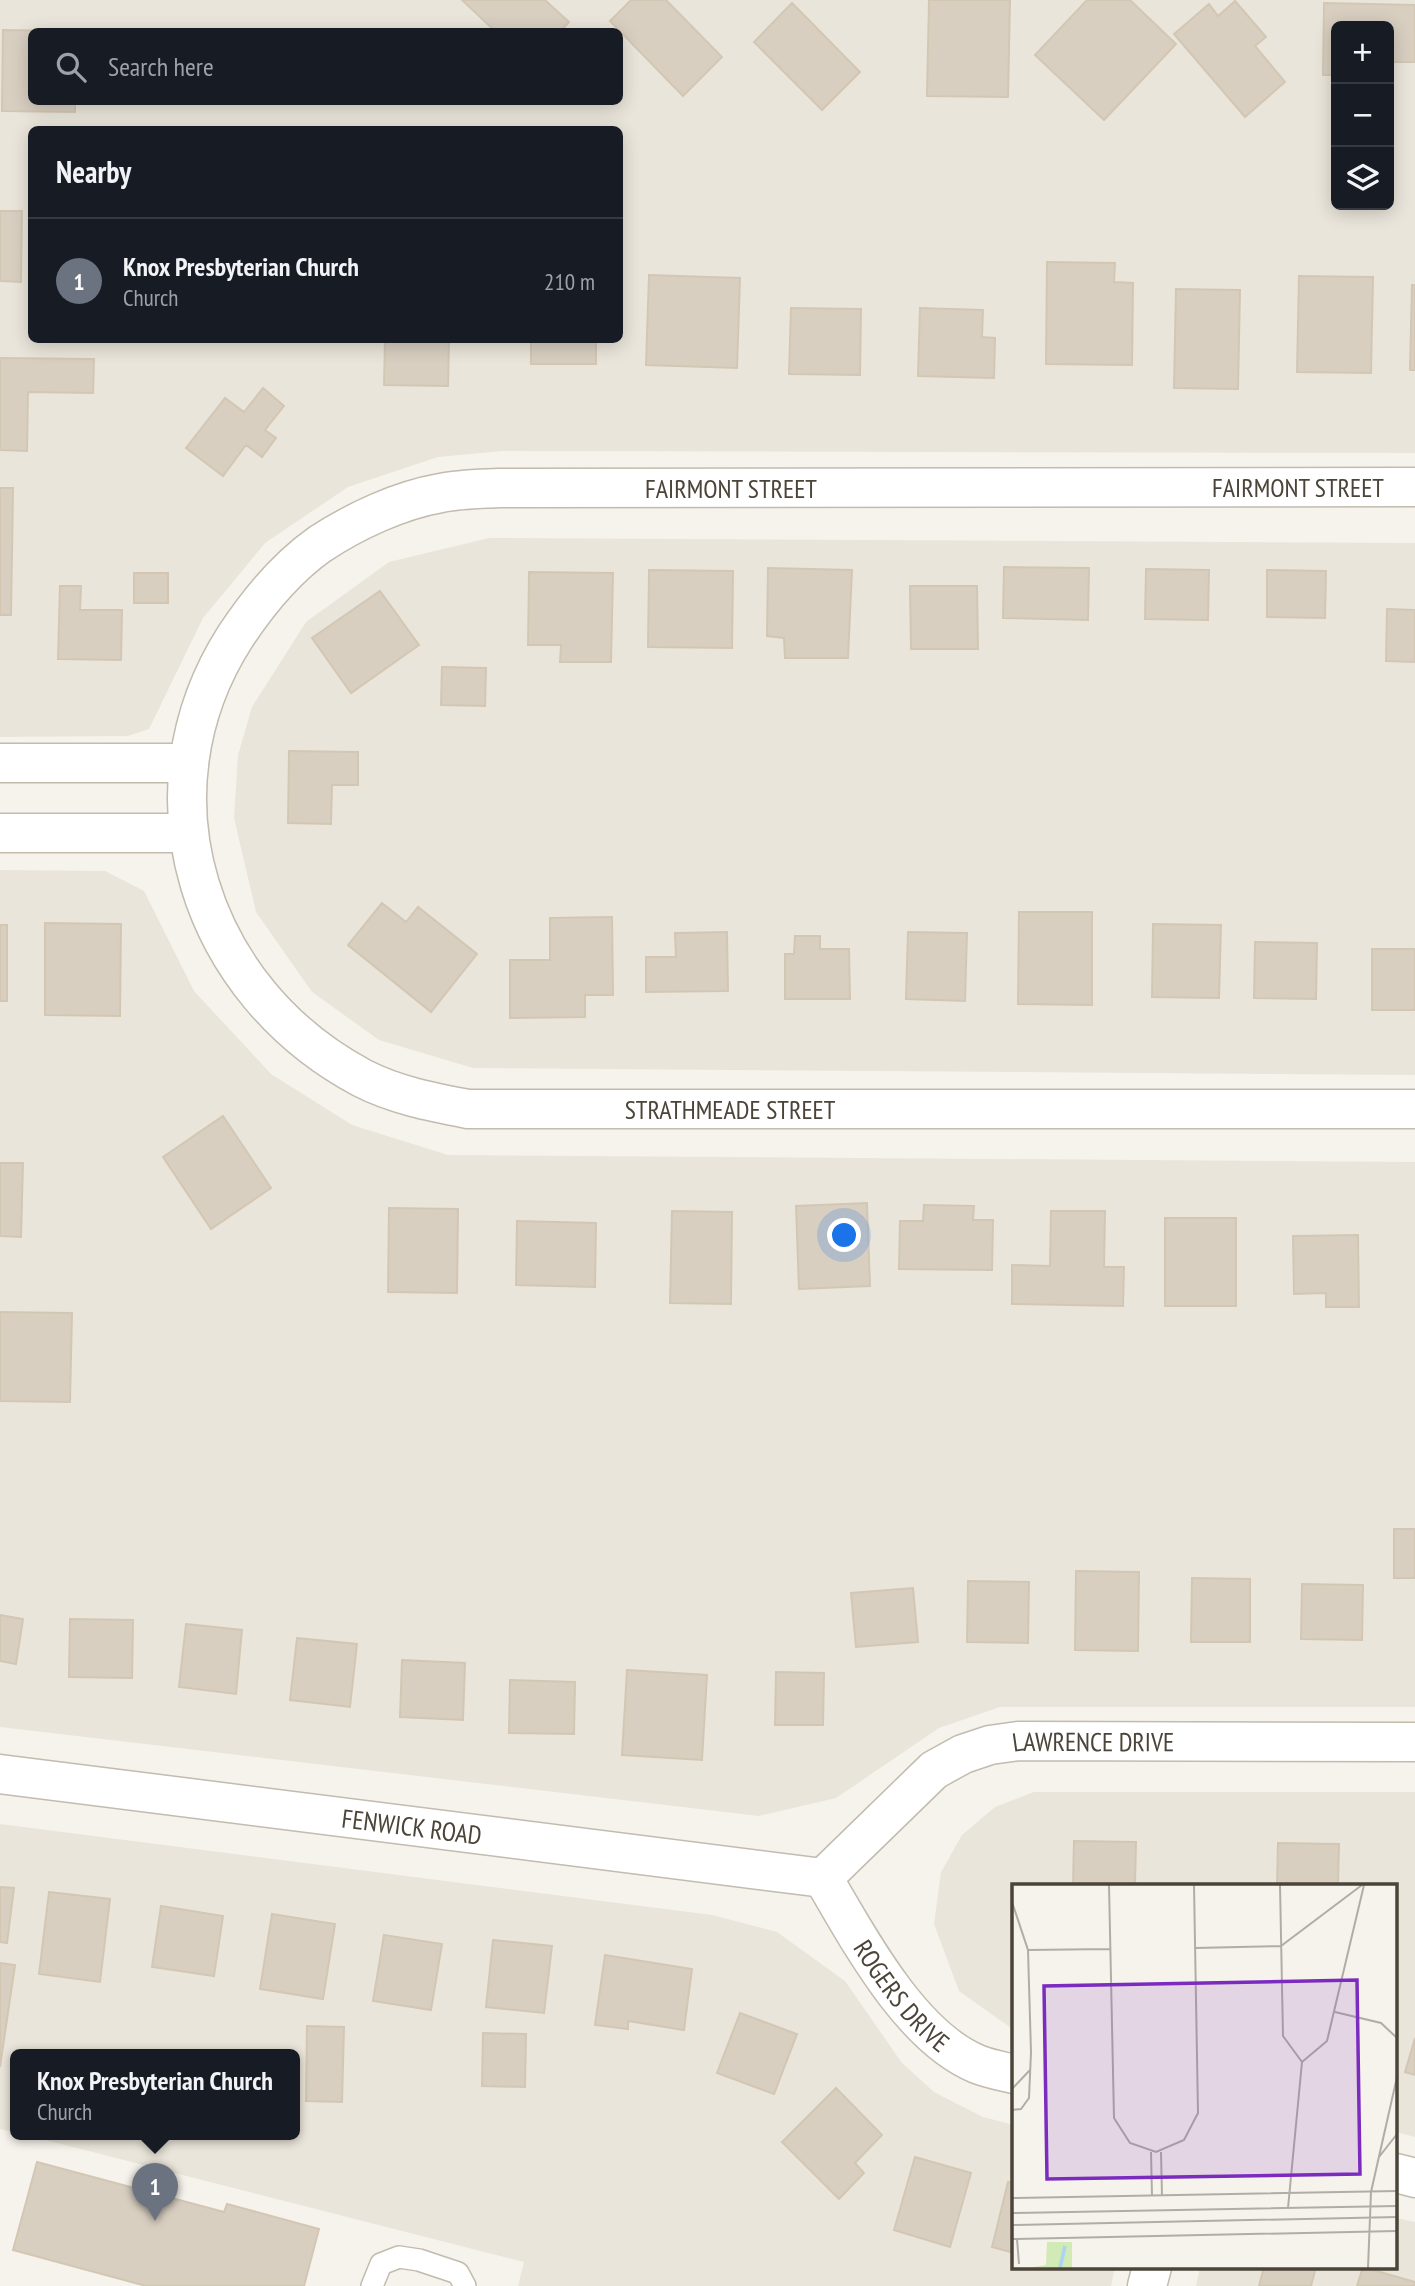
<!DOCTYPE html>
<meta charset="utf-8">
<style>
body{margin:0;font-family:"PT Sans Narrow",sans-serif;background:#242831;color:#f1f3f6}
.controls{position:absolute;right:21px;top:21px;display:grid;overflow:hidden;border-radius:10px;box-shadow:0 4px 18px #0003}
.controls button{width:63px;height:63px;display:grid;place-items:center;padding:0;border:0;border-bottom:2px solid #363941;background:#171b24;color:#f1f3f6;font:35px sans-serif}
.you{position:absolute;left:845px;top:1236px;width:24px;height:24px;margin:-18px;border:5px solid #fff;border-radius:50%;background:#1a73e8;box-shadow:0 0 0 10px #1a73e833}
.badge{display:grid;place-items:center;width:46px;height:46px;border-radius:50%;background:#fc3f1d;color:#fff;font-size:23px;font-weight:700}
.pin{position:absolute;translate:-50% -58px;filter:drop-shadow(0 2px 4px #0008)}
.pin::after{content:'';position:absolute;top:37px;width:24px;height:21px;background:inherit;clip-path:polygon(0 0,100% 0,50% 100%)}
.popup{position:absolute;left:10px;top:2049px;width:290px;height:91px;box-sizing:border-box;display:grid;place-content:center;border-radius:10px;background:#171b24;filter:drop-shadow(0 2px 5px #0005);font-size:23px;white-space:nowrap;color:#9ea1a6}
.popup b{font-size:26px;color:#f1f3f6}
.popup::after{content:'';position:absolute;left:50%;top:100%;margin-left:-14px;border:14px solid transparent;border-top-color:#171b24}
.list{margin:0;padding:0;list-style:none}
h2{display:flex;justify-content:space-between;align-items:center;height:91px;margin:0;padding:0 28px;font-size:30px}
h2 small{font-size:23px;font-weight:400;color:#9ea1a6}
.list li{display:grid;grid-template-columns:46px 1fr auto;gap:21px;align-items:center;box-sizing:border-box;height:126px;padding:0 28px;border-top:2px solid #363941}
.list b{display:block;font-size:26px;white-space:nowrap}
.list p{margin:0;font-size:23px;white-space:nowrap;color:#9ea1a6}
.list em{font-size:23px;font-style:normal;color:#9ea1a6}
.icon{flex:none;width:38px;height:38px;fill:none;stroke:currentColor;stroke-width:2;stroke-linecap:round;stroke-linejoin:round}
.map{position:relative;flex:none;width:1415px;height:2286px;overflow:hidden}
.search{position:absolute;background:#171b24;box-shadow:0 4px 18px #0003;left:28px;top:28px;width:595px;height:77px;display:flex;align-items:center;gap:18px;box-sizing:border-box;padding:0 24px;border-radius:10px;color:#9ea1a6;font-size:26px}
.panel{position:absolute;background:#171b24;box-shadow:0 4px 18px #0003;left:28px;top:126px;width:595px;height:217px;border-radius:10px}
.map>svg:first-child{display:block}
.residential{fill:#eae5da;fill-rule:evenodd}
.building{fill:#d8cfc1;stroke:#d3c7b4;stroke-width:2}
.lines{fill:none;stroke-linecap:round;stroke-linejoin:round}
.lane-casing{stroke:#c2bbae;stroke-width:24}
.street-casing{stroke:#c2bbae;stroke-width:41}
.lane{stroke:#fff;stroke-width:21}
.street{stroke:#fff;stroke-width:38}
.labels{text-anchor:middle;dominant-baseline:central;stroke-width:7;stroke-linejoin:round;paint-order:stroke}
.street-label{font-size:26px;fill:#4b4439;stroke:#fff}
.inset-river{fill:none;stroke:#a9d4f2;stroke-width:3.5}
.inset-road{fill:none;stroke:#b2ada4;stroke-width:2}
.view{fill:#7b2cbf;fill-opacity:0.15;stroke:#7b2cbf;stroke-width:3.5}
.inset-edge{fill:none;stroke:#4b4439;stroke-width:3.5}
</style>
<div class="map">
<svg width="1415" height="2286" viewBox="0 0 1415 2286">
<rect width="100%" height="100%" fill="#f6f3ec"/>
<path class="residential" d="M 0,0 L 1415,0 L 1415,453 L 502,451 L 438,457 L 348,487 L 265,543 L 203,618 L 149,729 L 128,736 L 0,737 ZM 1336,26 L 1389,26 L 1389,205 L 1336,205 ZM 32,32 L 620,32 L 620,102 L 32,102 ZM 32,130 L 620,130 L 620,340 L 32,340 Z
M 489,538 L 1415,543 L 1415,1075 L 473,1068 L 379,1040 L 312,992 L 256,912 L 234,818 L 238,755 L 252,707 L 306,622 L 389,562 Z
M 0,870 L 105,871 L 144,891 L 194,991 L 271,1074 L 352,1125 L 448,1155 L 1415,1162 L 1415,1707 L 1000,1707 L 939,1728 L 836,1798 L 759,1816 L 0,1727 Z
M 1034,1792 L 1415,1792 L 1415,2137 L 1396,2132 L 1396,1885 L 1014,1885 L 1014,2030 L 959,1991 L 934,1924 L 941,1872 L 962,1835 L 995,1807 Z
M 0,1824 L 712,1915 L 777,1932 L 845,1981 L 902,2063 L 934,2092 L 983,2117 L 1014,2125 L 1014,2267 L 1115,2267 L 1111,2286 L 518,2286 L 524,2262 L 26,2135 L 295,2135 L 295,2055 L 15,2055 L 15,2132 L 0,2129 Z
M 1396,2218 L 1415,2222 L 1415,2286 L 1196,2286 L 1200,2267 L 1396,2267 Z"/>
<path class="building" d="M 462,0 L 545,0 L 569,22 L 560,32 L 496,32 Z
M 631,0 L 666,0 L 722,57 L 683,96 L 610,21 Z
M 929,0 L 1010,0 L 1008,97 L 927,96 Z
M 1087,0 L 1130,0 L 1176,44 L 1104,120 L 1035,55 Z
M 1235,1 L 1266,37 L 1255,46 L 1285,82 L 1245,117 L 1174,34 L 1209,4 L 1218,16 Z
M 792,3 L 860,72 L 822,110 L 754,42 Z
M 1324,3 L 1415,5 L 1415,62 L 1389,62 L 1389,26 L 1336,26 L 1336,75 L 1323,75 Z
M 3,30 L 76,31 L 32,32 L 32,102 L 75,102 L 75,112 L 2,111 Z
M 0,211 L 22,211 L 21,282 L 0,281 Z
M 1047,262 L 1115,263 L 1114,282 L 1133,283 L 1132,365 L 1046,364 Z
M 620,268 L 622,268 L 622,301 L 620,301 Z
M 649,275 L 740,278 L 737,368 L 646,365 Z
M 1299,276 L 1373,277 L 1371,373 L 1297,372 Z
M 1412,285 L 1415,285 L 1415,370 L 1410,370 Z
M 1176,289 L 1240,290 L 1238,389 L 1174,388 Z
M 791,308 L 861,309 L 860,375 L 789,374 Z
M 920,308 L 983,310 L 982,337 L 995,338 L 994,378 L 918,376 Z
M 385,340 L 449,340 L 448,386 L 384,385 Z
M 531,340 L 596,340 L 596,364 L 531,364 Z
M 0,358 L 94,359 L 93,393 L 28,392 L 27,451 L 0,450 Z
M 263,388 L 284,406 L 265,430 L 276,438 L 262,457 L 246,445 L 223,476 L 186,448 L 225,398 L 244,412 Z
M 0,488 L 13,488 L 11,615 L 0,615 Z
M 1004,567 L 1089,568 L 1088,620 L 1003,618 Z
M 768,568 L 852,570 L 848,658 L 785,658 L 784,638 L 767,636 Z
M 1146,569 L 1209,570 L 1208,620 L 1145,619 Z
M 649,570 L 733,571 L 732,648 L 648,647 Z
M 1267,570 L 1326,571 L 1325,618 L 1267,617 Z
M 529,572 L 613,573 L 611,662 L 560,662 L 561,645 L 528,645 Z
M 134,573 L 168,573 L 168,603 L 134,603 Z
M 60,586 L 81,586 L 80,610 L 122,610 L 121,660 L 58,659 Z
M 910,586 L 977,586 L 978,649 L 911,649 Z
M 380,591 L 419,645 L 351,693 L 312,638 Z
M 1387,609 L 1415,610 L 1415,662 L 1386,661 Z
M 442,667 L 486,668 L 485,706 L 441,705 Z
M 289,751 L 358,752 L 358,785 L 332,785 L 331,824 L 288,823 Z
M 382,903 L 406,922 L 418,907 L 477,954 L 431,1012 L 348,945 Z
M 1019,912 L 1092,912 L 1092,1005 L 1018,1004 Z
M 612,917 L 613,995 L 585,995 L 585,1017 L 510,1018 L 510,960 L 550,960 L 550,918 Z
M 45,923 L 121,924 L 120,1016 L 45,1015 Z
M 1153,924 L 1221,925 L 1219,998 L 1152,997 Z
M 0,925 L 7,925 L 7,1001 L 0,1001 Z
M 727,932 L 728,991 L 646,992 L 646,957 L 676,957 L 675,933 Z
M 908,932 L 967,933 L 965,1001 L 906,999 Z
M 795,936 L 820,936 L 820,949 L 849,949 L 850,999 L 785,999 L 785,954 L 794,954 Z
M 1255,942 L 1317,943 L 1316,999 L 1254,998 Z
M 1372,949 L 1415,949 L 1415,1010 L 1372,1010 Z
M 223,1116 L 271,1188 L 211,1229 L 163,1157 Z
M 0,1163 L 23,1163 L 21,1237 L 0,1236 Z
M 867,1203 L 870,1286 L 799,1289 L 796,1206 Z
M 924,1205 L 974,1206 L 973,1220 L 993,1220 L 992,1270 L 899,1269 L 900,1221 L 923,1221 Z
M 389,1208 L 458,1209 L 457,1293 L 388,1292 Z
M 672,1211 L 732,1212 L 731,1304 L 670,1303 Z
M 1051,1211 L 1105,1211 L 1104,1267 L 1124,1267 L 1123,1306 L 1012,1304 L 1012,1265 L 1050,1266 Z
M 1165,1218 L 1236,1218 L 1236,1306 L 1165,1306 Z
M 517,1221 L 596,1223 L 595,1287 L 516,1285 Z
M 1358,1235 L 1359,1307 L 1326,1307 L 1326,1293 L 1294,1294 L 1293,1236 Z
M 0,1312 L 72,1313 L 70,1402 L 0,1401 Z
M 1394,1529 L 1415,1529 L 1415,1578 L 1394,1578 Z
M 1076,1571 L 1139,1572 L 1138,1651 L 1075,1650 Z
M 1192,1578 L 1250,1579 L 1250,1642 L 1191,1642 Z
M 968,1581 L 1029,1582 L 1028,1643 L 967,1642 Z
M 1302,1584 L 1363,1585 L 1362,1640 L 1301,1639 Z
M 913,1588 L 918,1642 L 856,1647 L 851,1593 Z
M 0,1615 L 23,1619 L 16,1664 L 0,1661 Z
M 70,1619 L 133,1620 L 132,1678 L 69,1677 Z
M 186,1624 L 242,1630 L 236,1694 L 179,1687 Z
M 297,1638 L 357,1644 L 350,1707 L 290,1700 Z
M 402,1660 L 465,1663 L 463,1720 L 400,1717 Z
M 627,1670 L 707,1675 L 702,1760 L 622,1755 Z
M 776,1672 L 824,1673 L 823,1725 L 775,1725 Z
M 510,1680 L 575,1682 L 574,1734 L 509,1733 Z
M 1074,1841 L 1136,1842 L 1135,1885 L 1073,1885 Z
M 1278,1843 L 1339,1844 L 1338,1885 L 1277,1885 Z
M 0,1887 L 14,1888 L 7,1943 L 0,1942 Z
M 49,1892 L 110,1899 L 100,1982 L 39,1974 Z
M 161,1906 L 223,1916 L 214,1976 L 152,1967 Z
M 272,1914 L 335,1924 L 323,1999 L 260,1989 Z
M 384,1935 L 442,1944 L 431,2010 L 373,2001 Z
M 493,1940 L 552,1946 L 544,2013 L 486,2007 Z
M 605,1955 L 692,1969 L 684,2030 L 628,2021 L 628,2029 L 595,2025 Z
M 0,1963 L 15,1965 L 0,2067 Z
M 740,2013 L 797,2034 L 774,2094 L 717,2073 Z
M 307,2026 L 344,2027 L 342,2102 L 306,2101 Z
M 483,2033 L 526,2034 L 525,2087 L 482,2086 Z
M 1415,2038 L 1415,2075 L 1405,2072 Z
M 836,2088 L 882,2135 L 855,2163 L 864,2173 L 839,2199 L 782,2142 Z
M 915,2157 L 971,2173 L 950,2247 L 894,2230 Z
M 37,2162 L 224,2212 L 227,2204 L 319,2229 L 304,2286 L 146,2286 L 13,2250 Z
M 1008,2182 L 1014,2183 L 1014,2253 L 992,2247 Z
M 1264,2267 L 1316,2267 L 1311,2286 L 1259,2286 Z
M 1363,2267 L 1415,2282 L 1415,2286 L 1357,2286 Z"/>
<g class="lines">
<defs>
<path id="lane" d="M 372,2286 L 381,2264 L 399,2257 L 419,2260 L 458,2273 L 465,2286"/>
<g id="street">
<path id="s1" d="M 1415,487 L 499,488 C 480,489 460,489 441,493 C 400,500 355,521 320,544 C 286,568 258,602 235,637 C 134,795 200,992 362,1078 C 395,1095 431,1102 468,1109 L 1415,1109"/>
<path d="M 0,763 L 189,763"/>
<path d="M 0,833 L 188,833"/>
<path id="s2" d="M 0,1774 L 823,1878"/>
<path id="s3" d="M 823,1878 L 934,1770 L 963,1754 L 990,1745 L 1018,1741 L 1415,1742"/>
<path id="s4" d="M 823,1878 C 859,1939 910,2036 977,2064 C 989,2069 1002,2071 1014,2074"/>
<path d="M 1396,2173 L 1415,2178"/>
<path d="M 1147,2286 L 1152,2267"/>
</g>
</defs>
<use href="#lane" class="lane-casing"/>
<use href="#street" class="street-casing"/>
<use href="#lane" class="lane"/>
<use href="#street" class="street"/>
</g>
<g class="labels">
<g class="street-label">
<text x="1298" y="487">FAIRMONT STREET</text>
<text x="731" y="488">FAIRMONT STREET</text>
<text stroke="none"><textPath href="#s1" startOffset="2123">STRATHMEADE STREET</textPath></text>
<text stroke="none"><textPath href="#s3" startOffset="320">LAWRENCE DRIVE</textPath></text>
<text stroke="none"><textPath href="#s2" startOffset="415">FENWICK ROAD</textPath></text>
<text stroke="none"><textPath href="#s4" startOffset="142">ROGERS DRIVE</textPath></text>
</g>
</g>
<g transform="translate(1012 1884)">
<rect width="385" height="385" fill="#f6f3ec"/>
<path d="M 35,358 L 60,358 L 60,384 L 16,384 L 34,381 Z" fill="#d2eab5"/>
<path class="inset-river" d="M 48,384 L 53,362"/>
<path class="inset-road" d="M 97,1 L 102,234 L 118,259 L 144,268 L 172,256 L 186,229 L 182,1M 268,1 L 271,152 L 290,178M 0,18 L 16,66 L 19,168 L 17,214 L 9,225 L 0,226M 183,64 L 269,62 L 350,1M 16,66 L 98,65M 323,128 L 369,139 L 385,154M 290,178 L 315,157 L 352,1M 0,205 L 18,186M 139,268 L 140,312M 149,268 L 150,312M 367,273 L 385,250M 0,314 L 385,307M 276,324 L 290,178M 0,329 L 385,322M 0,341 L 385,333M 0,355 L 385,347M 5,355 L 7,380M 356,384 L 359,308 L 385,193"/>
<path class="view" d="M 345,96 L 348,290 L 35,295 L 32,102 Z"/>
<rect width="385" height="385" class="inset-edge"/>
</g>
</svg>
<div class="controls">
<button>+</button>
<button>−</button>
<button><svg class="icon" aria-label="layers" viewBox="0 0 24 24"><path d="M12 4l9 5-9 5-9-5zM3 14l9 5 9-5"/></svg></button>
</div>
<div class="you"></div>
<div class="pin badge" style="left:155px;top:2221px;background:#6b7280">1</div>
<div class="popup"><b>Knox Presbyterian Church</b>Church</div>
<div class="search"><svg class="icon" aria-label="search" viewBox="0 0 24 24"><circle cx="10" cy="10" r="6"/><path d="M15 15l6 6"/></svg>Search here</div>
<section class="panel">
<h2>Nearby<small></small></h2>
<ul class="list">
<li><span class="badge" style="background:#6b7280">1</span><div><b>Knox Presbyterian Church</b><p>Church</p></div><em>210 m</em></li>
</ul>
</section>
</div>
